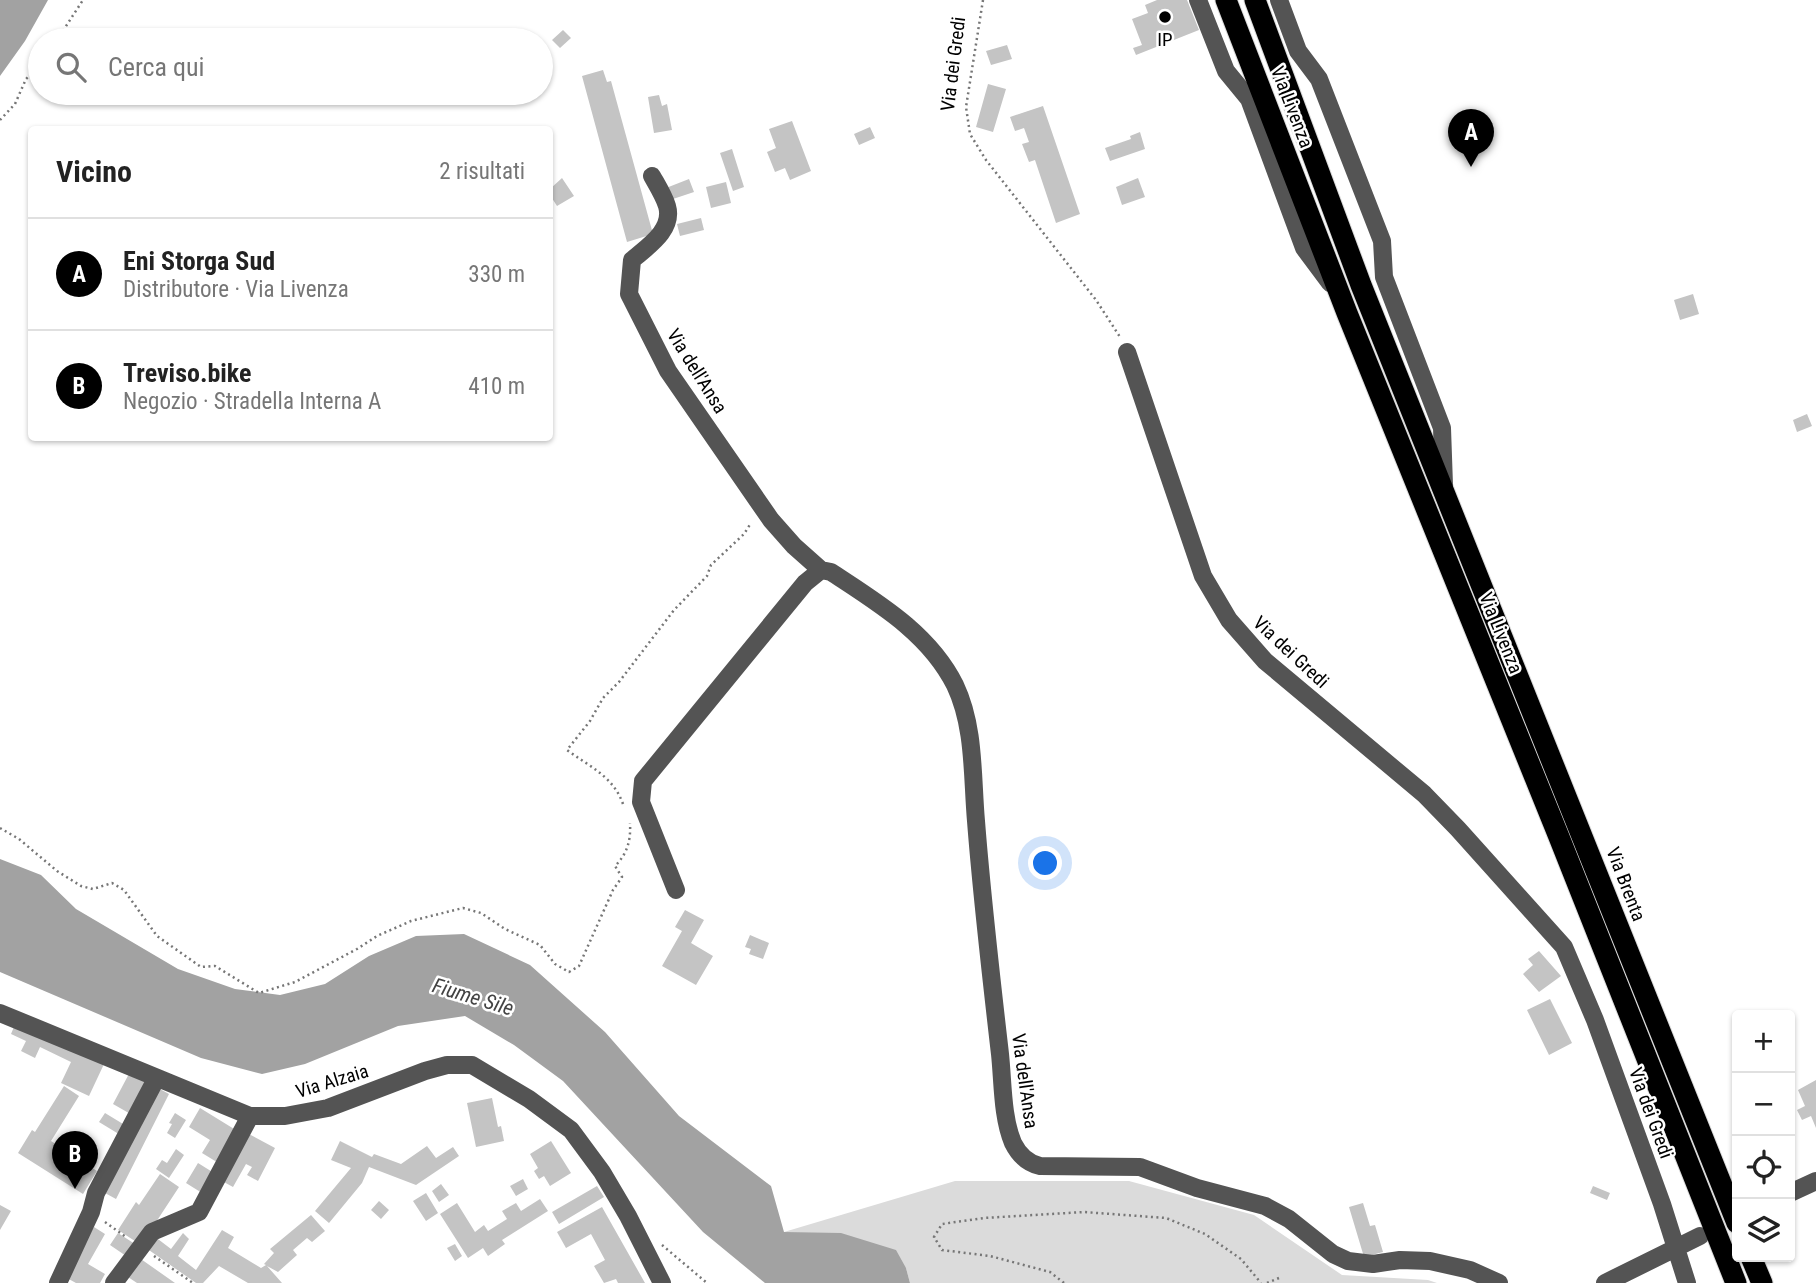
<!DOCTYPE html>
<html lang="it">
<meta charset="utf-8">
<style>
body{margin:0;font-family:"Roboto Condensed",sans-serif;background:#f6f6f6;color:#222}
.controls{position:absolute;right:21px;bottom:21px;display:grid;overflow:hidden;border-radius:7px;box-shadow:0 2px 5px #0004}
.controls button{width:63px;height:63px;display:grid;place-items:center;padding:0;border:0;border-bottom:2px solid #e0e0e0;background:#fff;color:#222;font:35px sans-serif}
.you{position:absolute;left:1046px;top:864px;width:24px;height:24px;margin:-18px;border:5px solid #fff;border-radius:50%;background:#1a73e8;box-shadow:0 0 0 10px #1a73e833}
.badge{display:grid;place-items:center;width:46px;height:46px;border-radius:50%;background:#000;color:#fff;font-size:23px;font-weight:700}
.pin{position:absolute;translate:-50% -58px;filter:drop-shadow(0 2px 4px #0008)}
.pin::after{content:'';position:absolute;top:37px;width:24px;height:21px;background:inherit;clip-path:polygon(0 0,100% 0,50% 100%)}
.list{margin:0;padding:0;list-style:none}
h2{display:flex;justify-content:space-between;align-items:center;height:91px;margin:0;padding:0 28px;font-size:30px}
h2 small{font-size:23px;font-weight:400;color:#767676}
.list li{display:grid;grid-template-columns:46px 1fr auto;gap:21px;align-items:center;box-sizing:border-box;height:112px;padding:0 28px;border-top:2px solid #e0e0e0}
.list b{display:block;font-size:26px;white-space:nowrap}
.list p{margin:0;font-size:23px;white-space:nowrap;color:#767676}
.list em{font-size:23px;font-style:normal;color:#767676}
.icon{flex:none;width:38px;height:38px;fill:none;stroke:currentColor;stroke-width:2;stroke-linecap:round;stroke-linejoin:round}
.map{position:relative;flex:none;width:1816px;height:1283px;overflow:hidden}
.search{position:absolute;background:#fff;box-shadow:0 2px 5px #0004;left:28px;top:28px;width:525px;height:77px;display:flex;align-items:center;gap:18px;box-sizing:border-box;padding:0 24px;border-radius:38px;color:#767676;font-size:26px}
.panel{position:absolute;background:#fff;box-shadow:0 2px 5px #0004;left:28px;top:126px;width:525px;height:315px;border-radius:7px}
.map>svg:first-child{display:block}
.green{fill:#dbdbdb}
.water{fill:#a2a2a2}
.building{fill:#c4c4c4}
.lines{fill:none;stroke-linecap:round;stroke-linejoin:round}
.highway-casing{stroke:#dbdbdb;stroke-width:23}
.path{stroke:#767676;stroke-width:2.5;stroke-dasharray:2 3.5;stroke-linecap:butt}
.minor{stroke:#545454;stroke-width:18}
.highway{stroke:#000;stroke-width:21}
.poi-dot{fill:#000;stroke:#fff;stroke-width:2.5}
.labels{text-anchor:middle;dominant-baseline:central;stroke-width:5;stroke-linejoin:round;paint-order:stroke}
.poi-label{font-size:19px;fill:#000;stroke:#fff}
.street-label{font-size:19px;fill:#000;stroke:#fff}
.water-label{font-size:21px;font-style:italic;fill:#434343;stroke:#fff}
</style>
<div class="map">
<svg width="1816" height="1283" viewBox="0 0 1816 1283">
<rect width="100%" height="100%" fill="#fff"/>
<path class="green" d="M 955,1181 L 1129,1181 L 1254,1215 L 1342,1275 L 1428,1280 L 1437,1283 L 910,1283 L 906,1268 L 784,1232 Z"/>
<path class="water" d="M 0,0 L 48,0 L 25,41 L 0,76 Z
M 0,859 L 41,875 L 76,909 L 178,969 L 235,989 L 280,995 L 325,984 L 369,956 L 416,936 L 464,934 L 530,965 L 605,1032 L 679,1116 L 771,1186 L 784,1232 L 841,1233 L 896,1250 L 906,1268 L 910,1283 L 765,1283 L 703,1232 L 563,1081 L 514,1045 L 465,1016 L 398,1026 L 305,1064 L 262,1074 L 201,1058 L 0,972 Z"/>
<path class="building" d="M 1157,0 L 1187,0 L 1199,30 L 1136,55 L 1133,48 L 1142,45 L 1132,19 L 1148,13 L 1145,5 Z
M 563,30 L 571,38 L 560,48 L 552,40 Z
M 1007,45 L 1012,59 L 991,65 L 986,51 Z
M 541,46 L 552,59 L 541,69 Z
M 603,70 L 607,82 L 611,81 L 653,234 L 627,242 L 582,76 Z
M 988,84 L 1006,89 L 993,132 L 976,127 Z
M 659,95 L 662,106 L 667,104 L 672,130 L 654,133 L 648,97 Z
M 1043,106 L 1080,214 L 1056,223 L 1035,160 L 1029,162 L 1022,144 L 1029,142 L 1024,128 L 1015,131 L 1010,117 Z
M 792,121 L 811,171 L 790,180 L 785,168 L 775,172 L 767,152 L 776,148 L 769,129 Z
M 870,127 L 875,138 L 859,145 L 854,134 Z
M 1140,132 L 1145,149 L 1110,161 L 1105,148 L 1131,139 L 1130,136 Z
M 732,149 L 744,187 L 733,191 L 720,153 Z
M 562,178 L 574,196 L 557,206 L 550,195 L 550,189 Z
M 1138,178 L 1145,197 L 1122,205 L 1116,187 Z
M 689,179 L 694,192 L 670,200 L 666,188 Z
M 726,182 L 731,203 L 711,208 L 706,187 Z
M 701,218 L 704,230 L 680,236 L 677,224 Z
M 1693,294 L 1699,314 L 1680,320 L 1674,300 Z
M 1807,414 L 1812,426 L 1797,432 L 1793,420 Z
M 685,910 L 704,920 L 691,943 L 713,956 L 696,985 L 662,966 L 682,931 L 675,927 Z
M 750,935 L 769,943 L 763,959 L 749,954 L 751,949 L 745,947 Z
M 1539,951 L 1561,976 L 1539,992 L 1523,974 L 1533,965 L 1528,959 Z
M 1550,999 L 1572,1043 L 1549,1055 L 1527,1010 Z
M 16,1022 L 104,1064 L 89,1096 L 61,1083 L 71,1062 L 40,1047 L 35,1058 L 21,1051 L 26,1041 L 11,1034 Z
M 131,1070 L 153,1081 L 134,1116 L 113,1104 Z
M 1816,1080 L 1816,1128 L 1811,1116 L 1802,1120 L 1797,1110 L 1805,1106 L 1798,1090 Z
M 64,1086 L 79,1096 L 51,1141 L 97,1171 L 83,1194 L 18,1153 L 32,1130 L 35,1132 Z
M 158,1088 L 169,1094 L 116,1199 L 105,1193 Z
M 492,1098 L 498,1127 L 501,1126 L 504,1141 L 476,1147 L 467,1103 Z
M 200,1108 L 239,1132 L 220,1164 L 202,1153 L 210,1140 L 189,1127 Z
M 105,1113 L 128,1127 L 122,1136 L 99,1122 Z
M 175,1113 L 186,1120 L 175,1138 L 167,1133 L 172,1124 L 169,1123 Z
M 247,1133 L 275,1148 L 258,1181 L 247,1175 L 252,1167 L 246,1164 L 233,1187 L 222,1181 Z
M 340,1141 L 372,1157 L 374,1154 L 401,1164 L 427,1146 L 436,1158 L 453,1147 L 459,1156 L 416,1185 L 369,1167 L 362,1183 L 329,1223 L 315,1211 L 351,1168 L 331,1160 Z
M 551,1141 L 571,1173 L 550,1186 L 544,1176 L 539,1179 L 534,1171 L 538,1168 L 530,1154 Z
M 176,1149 L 184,1155 L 169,1178 L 156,1169 L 162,1160 L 167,1163 Z
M 198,1163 L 214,1173 L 202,1193 L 186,1183 Z
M 160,1174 L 179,1187 L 141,1245 L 118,1230 L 136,1202 L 139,1205 Z
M 523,1179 L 528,1189 L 516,1196 L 510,1186 Z
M 441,1184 L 449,1195 L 439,1202 L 432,1191 Z
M 597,1186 L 604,1197 L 559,1224 L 552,1212 Z
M 1593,1186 L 1610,1193 L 1607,1200 L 1590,1193 Z
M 426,1193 L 438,1213 L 426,1221 L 413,1201 Z
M 540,1199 L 548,1211 L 502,1240 L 505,1244 L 488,1256 L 483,1248 L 468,1258 L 440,1214 L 457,1203 L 475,1232 L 484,1225 L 488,1231 L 507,1219 L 502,1211 L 516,1203 L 521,1211 Z
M 379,1201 L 389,1210 L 381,1219 L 371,1210 Z
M 1363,1203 L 1370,1226 L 1375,1225 L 1383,1252 L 1364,1257 L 1349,1207 Z
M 0,1205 L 11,1211 L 0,1230 Z
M 602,1207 L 645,1283 L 618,1283 L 616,1279 L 604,1283 L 594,1266 L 605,1260 L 591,1234 L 566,1248 L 557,1232 Z
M 311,1215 L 325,1231 L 312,1242 L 307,1238 L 293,1250 L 297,1255 L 278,1272 L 267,1266 L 282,1283 L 248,1283 L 219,1266 L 203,1283 L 196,1283 L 146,1248 L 154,1236 L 171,1249 L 183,1233 L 189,1239 L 178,1256 L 196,1270 L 222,1230 L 234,1237 L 228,1248 L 261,1268 L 266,1265 L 264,1264 L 274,1253 L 270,1249 Z
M 94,1227 L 105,1234 L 88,1264 L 105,1274 L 100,1283 L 76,1283 L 65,1277 Z
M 118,1233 L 138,1246 L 129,1258 L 110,1245 Z
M 455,1244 L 462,1256 L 455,1261 L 447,1248 Z
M 138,1257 L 175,1283 L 137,1283 L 125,1275 Z"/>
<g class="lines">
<defs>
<path id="highway" d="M 1226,0 L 1347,313 L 1559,837 L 1736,1283
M 1255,0 L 1361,285 L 1737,1223
M 1751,1257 L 1762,1283"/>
</defs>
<use href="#highway" class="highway-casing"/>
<path class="path" d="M 983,0 L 966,107 L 970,134 L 986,160 L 1096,300 L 1120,337
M 57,40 L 83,0
M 0,120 L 15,104 L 26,79 L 40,65
M 623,804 C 613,776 590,767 567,750 L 590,721 L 603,698 L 619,682 L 674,610 L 707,576 L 711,565 L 744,534 L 751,523
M 0,828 L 19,839 L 57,871 L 81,886 L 93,889 L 112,883 L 124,890 L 157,936 L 201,967 L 215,966 L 259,993 L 295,982 L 357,949 L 377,936 L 411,921 L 463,908 L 481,913 L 505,929 L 540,945 L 555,964 L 569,972 L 579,966 L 613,890 L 622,877 L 615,866 C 627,854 631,841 630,823
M 105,1222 L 126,1237
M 662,1245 L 707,1283
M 154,1256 L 193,1283
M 1064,1283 L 1050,1272 L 990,1256 L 942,1250 L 934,1237 L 942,1224 L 984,1218 L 1084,1212 L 1166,1218 L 1205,1234 L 1241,1259 L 1261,1283
M 1267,1283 L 1279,1278"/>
<path class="minor" d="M 1198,0 L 1226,71 L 1249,99 L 1304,248 L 1330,283
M 1279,0 L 1298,51 L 1319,79 L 1382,241 L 1384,277 L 1442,428 L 1444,485
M 652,176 C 657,185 664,196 667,206 C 674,230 647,247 632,260 L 629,294 L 668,371 L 771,520 L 794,546 L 821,570 L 831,572 C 878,603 929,633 955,685 C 975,727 972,776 976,821 C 982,899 991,976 1000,1054 C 1003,1082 1002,1117 1013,1143 C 1019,1155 1027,1163 1040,1166 L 1140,1167 L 1197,1188 L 1265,1206 L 1289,1219 L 1333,1254 L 1348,1261 L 1373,1264 L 1400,1260 L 1430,1261 L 1470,1270 L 1499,1283
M 1127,352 L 1203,576 L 1229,620 L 1265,661 L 1424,794 L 1458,829 L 1564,947 L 1595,1020 L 1662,1204 L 1687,1283
M 676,890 L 641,802 L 643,781 L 805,583 L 821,570
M 0,1013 L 250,1116 L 285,1116 L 328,1108 L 425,1071 L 447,1065 L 472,1065 L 529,1099 L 571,1130 L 602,1172 L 628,1216 L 662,1283
M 1790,1193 L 1816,1181
M 58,1283 L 91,1212 L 96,1193 L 156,1079
M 114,1283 L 152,1232 L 199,1212 L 250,1116
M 1605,1283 L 1700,1236"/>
<use href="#highway" class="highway"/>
</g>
<circle class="poi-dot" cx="1165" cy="17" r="7"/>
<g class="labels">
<g class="poi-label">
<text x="1165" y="39">IP</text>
</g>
<g class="street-label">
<text transform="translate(953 64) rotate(-83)">Via dei Gredi</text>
<text transform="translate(1292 107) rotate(69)">Via Livenza</text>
<text transform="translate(697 371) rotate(58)">Via dell'Ansa</text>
<text transform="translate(1501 633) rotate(68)">Via Livenza</text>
<text transform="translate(1291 652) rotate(43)">Via dei Gredi</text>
<text transform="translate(1626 884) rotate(69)">Via Brenta</text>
<text transform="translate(332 1081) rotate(-17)">Via Alzaia</text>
<text transform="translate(1025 1081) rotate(82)">Via dell'Ansa</text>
<text transform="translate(1651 1113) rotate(70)">Via dei Gredi</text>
</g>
<g class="water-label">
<text transform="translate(473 997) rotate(17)">Fiume Sile</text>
</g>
</g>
</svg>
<div class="controls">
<button>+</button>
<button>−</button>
<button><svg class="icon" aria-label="locate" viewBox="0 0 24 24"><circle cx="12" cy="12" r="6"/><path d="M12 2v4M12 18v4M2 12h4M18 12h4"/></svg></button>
<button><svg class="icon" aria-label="layers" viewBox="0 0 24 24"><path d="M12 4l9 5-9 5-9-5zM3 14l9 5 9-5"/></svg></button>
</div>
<div class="you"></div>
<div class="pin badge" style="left:1471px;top:167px">A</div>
<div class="pin badge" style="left:75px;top:1189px">B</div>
<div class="search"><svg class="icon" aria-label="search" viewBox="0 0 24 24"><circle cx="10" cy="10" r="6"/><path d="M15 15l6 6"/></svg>Cerca qui</div>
<section class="panel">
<h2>Vicino<small>2 risultati</small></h2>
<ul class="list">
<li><span class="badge">A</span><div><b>Eni Storga Sud</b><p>Distributore · Via Livenza</p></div><em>330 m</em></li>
<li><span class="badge">B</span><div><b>Treviso.bike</b><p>Negozio · Stradella Interna A</p></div><em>410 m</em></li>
</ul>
</section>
</div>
